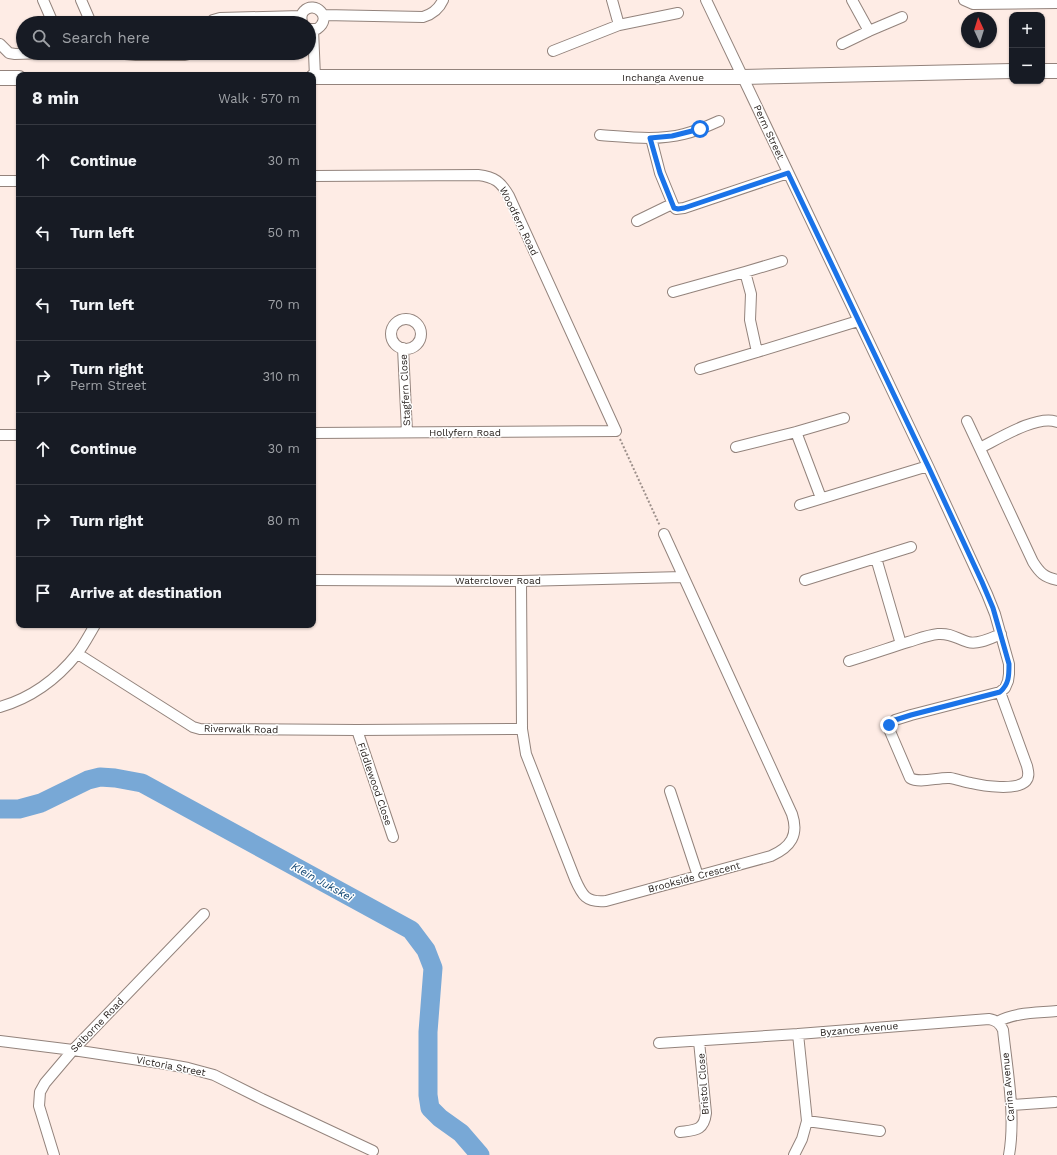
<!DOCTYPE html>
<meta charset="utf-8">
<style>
body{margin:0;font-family:"Work Sans",sans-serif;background:#20242c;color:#f1f3f6}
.controls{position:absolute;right:12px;top:12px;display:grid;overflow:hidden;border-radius:8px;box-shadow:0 1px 3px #0004}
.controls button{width:36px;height:36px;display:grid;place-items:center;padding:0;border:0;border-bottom:1px solid #363941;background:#171b24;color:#f1f3f6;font:20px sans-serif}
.compass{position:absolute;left:961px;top:12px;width:36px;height:36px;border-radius:50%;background:#171b24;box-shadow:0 1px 3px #0004;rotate:356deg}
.stop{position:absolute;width:12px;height:12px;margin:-9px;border:3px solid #1a73e8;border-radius:50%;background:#fff}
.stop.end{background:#1a73e8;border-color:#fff;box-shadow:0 1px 4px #0008}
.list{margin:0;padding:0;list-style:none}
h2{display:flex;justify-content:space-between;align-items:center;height:52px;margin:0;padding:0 16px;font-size:17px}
h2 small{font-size:13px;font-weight:400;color:#9ea1a6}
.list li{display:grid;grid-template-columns:26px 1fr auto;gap:12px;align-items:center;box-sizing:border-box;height:72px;padding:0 16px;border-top:1px solid #363941}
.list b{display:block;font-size:15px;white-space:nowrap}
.list p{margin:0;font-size:13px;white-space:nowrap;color:#9ea1a6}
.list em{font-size:13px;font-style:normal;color:#9ea1a6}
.icon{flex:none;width:22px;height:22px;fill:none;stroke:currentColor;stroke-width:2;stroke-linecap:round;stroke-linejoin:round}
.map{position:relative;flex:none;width:1057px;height:1155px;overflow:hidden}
.search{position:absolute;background:#171b24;box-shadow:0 1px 3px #0004;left:16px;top:16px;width:300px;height:44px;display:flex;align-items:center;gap:10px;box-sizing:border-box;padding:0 14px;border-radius:22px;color:#9ea1a6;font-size:15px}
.panel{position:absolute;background:#171b24;box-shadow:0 1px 3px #0004;left:16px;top:72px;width:300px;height:556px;border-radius:8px}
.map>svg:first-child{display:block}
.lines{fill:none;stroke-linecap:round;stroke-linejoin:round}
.river{stroke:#78a8d6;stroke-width:19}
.street-casing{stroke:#93837c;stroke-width:12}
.secondary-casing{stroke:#93837c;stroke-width:16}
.path{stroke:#9d908b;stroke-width:2;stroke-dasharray:2 2;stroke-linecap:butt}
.street{stroke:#fff;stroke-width:10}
.secondary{stroke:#fff;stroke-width:14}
.route{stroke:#1a73e8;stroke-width:5}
.labels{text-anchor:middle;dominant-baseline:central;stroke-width:3;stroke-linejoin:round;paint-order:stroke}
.street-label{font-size:10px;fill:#28221f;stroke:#fff}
.water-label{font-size:11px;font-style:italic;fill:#144975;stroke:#fff}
</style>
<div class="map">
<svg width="1057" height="1155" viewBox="0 0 1057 1155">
<rect width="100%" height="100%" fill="#feece5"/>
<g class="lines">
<path class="river" d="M 0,809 L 19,809 L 41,803 L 88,780 L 100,777 L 115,778 L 142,783 L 411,930 L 426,950 L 433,968 L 428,1032 L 428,1095 L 430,1108 L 440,1118 L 461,1133 L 480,1155"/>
<defs>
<path id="street" d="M 43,0 L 53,23
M 81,0 L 91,23
M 612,0 L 619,25
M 706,0 L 928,466 L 987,594 L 995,614 L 1009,664 L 1009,674 L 1008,681 L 1005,688 L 1000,692 L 911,715 L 895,720 L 889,725 L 889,729 L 910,778 C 920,784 938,777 950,778 C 957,779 964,782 971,783 C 983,786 1017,791 1026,781 C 1030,776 1028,771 1027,766 L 1000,692
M 852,0 L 869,31
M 964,0 L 973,4 L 1057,3
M 324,15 L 423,17 C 433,14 439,9 443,0
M 302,22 C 301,18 301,14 304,11 C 314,0 334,17 317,29 L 309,29
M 210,23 L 213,20 L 220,18 L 301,16
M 313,29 L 315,77
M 0,44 L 9,53 L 15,54 L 46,53
M 842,44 L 869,31 L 902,17
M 553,51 L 619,25 L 678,13
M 114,53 L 136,55 L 185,55 L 194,53
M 600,135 C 628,137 657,141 684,134 C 696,131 708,126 719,121
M 651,138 L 660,173 L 674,207 L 676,209 L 684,208 L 788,173
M 313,176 L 478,175 C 495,177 501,182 509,196 L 616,431 L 313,433
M 0,181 L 19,181
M 637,221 L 672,204
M 745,272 L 751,294 L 750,320 L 757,352
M 673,292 L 745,272 L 782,261
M391 334a15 15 0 1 1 30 0a15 15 0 1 1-30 0Z
M 403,348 L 407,432
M 700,369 L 757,352 L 858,321
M 967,421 L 1033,562 C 1040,573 1044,577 1057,580
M 796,432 L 821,498
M 0,435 L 19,435
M 736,447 L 796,432 L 844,418
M 980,448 C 998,439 1038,414 1057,422
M 800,505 L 928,466
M 876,558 L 901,644
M 313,580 L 521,581 L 683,577
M 805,580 L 911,547
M 521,581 L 522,729 L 526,754 L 575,879 C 582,895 586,903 606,901 L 771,856 C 791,847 799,835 792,814 L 664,534
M 78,654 L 193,727 L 200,729 L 357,730 L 522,729
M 849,661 C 869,655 889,648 908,642 C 918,639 928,635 938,634 C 952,633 957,639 968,642 C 978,645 991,638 1001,634
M 0,707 C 31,698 57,679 77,654 C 84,645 89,635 95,625
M 357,730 L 393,837
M 670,791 L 698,876
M 997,1022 C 1015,1012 1037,1013 1057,1011
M 0,1041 L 73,1050 L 166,1064 L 188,1068 L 214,1075 L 262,1099 L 373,1151
M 659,1043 L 798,1034 L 989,1019 C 996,1020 1000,1023 1003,1030 C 1007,1069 1016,1116 1009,1155
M 1011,1105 L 1055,1102
M 807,1121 L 880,1131
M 680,1132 C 695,1130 704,1131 706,1113 L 699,1041
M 54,1155 L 39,1106 L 40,1092 L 45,1083 L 73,1050 L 204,914
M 794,1155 L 802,1139 L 807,1121 L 798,1034"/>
<path id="secondary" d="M 1042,71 L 1057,71
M 313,77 L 743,77 L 1012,71
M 0,78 L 19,78"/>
</defs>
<use href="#street" class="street-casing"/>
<use href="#secondary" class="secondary-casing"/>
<path class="path" d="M 620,439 L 660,526"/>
<use href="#street" class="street"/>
<use href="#secondary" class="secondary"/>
</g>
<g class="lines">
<path class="route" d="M 700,129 L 672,136 L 650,138 L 660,173 L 674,208 L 678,209 L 684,208 L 788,173 L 928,466 L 982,582 L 993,608 L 1009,664 C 1009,676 1009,684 1000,692 L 911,715 L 895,720 L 889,725"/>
</g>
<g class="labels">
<g class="street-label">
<text x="663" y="77">Inchanga Avenue</text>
<text transform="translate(769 132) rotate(65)">Perm Street</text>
<text transform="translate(519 221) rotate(64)">Woodfern Road</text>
<text transform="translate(405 390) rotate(-93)">Stagfern Close</text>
<text x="465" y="432">Hollyfern Road</text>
<text x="498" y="580">Waterclover Road</text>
<text transform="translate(241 729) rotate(1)">Riverwalk Road</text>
<text transform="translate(375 784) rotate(71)">Fiddlewood Close</text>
<text transform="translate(694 877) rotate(-15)">Brookside Crescent</text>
<text transform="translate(97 1025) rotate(-46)">Selborne Road</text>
<text transform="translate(859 1029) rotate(-5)">Byzance Avenue</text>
<text transform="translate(171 1066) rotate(11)">Victoria Street</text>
<text transform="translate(703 1084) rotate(-94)">Bristol Close</text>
<text transform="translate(1008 1087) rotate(-95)">Carina Avenue</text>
</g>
<g class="water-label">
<text transform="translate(322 882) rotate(29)">Klein Jukskei</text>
</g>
</g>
</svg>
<div class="controls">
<button>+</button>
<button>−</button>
</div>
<svg class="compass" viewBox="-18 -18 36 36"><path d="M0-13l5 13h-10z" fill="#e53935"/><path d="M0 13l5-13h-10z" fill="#9ea1a6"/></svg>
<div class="stop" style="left:700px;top:129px"></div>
<div class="stop end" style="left:889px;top:725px"></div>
<div class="search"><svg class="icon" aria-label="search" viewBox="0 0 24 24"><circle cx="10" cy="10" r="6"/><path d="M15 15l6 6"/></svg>Search here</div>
<section class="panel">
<h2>8 min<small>Walk · 570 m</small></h2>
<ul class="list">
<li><svg class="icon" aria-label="ahead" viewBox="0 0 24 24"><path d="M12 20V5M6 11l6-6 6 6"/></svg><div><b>Continue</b></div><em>30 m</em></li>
<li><svg class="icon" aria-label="left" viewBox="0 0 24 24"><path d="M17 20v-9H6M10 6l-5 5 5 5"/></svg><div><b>Turn left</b></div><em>50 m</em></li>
<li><svg class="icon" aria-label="left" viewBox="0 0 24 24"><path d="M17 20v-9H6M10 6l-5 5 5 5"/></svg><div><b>Turn left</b></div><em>70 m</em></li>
<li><svg class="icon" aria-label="right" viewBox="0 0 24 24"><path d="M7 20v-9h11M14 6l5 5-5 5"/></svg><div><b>Turn right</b><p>Perm Street</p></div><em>310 m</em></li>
<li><svg class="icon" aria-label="ahead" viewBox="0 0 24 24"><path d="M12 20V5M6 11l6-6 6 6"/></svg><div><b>Continue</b></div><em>30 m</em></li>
<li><svg class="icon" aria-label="right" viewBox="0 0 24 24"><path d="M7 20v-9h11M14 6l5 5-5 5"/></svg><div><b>Turn right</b></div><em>80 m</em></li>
<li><svg class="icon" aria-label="arrive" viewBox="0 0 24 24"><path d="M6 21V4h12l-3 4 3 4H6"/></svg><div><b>Arrive at destination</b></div></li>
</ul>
</section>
</div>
